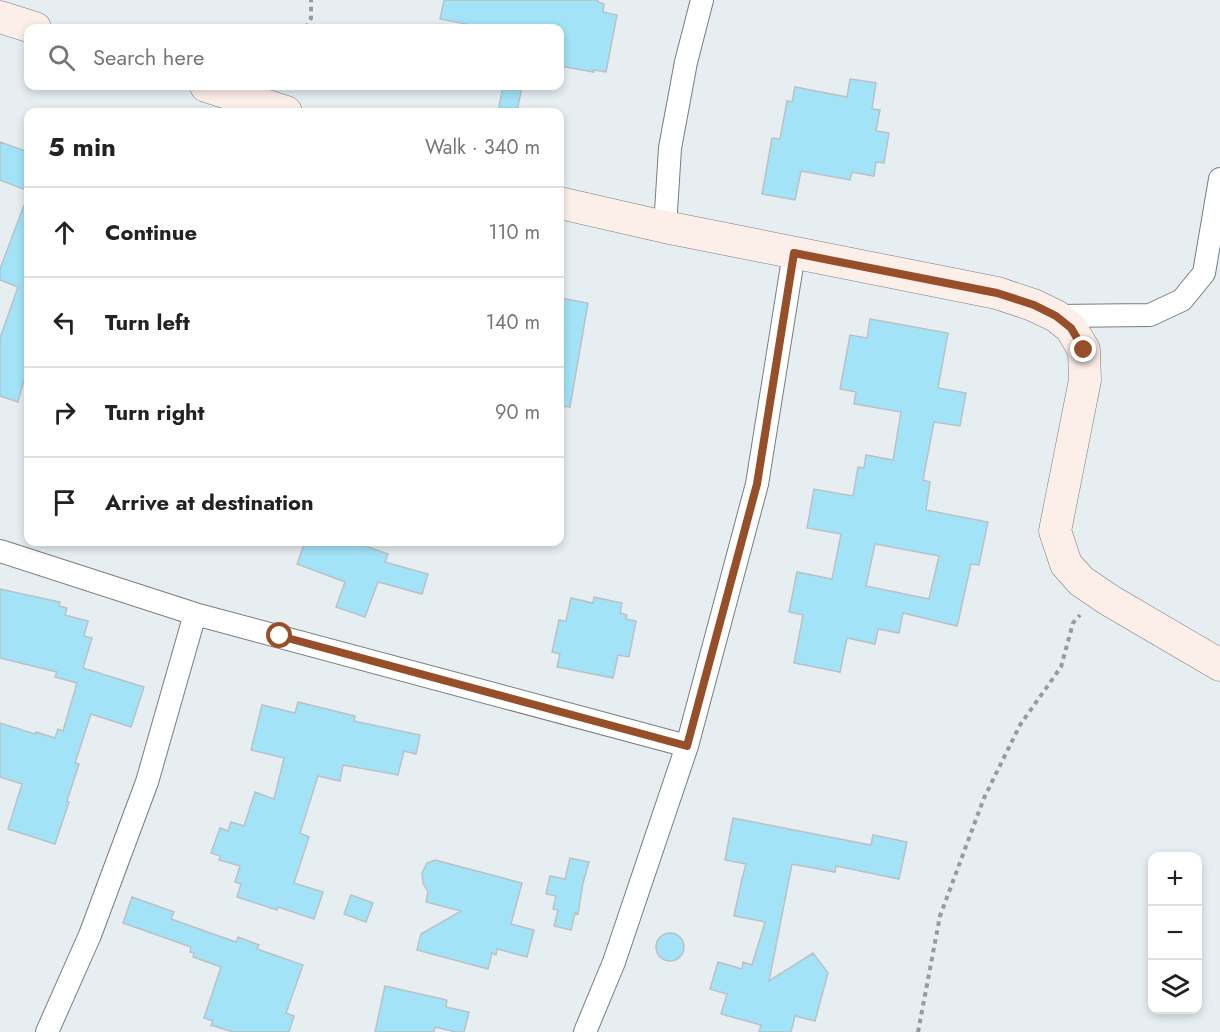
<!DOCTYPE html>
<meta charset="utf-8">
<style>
body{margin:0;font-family:Jost,sans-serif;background:#f6f6f6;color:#222}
.controls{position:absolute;right:18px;bottom:18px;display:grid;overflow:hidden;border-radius:12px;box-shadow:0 3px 9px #0003}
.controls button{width:54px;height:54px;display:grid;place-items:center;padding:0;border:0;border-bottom:2px solid #e0e0e0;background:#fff;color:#222;font:30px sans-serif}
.stop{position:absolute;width:18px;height:18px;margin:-14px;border:4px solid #964f29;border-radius:50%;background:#fff}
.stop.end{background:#964f29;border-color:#fff;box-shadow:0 2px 6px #0008}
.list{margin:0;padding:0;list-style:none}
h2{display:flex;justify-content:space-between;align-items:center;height:78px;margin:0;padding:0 24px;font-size:26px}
h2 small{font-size:20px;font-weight:400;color:#767676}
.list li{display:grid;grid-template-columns:39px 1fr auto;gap:18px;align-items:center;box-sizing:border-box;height:90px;padding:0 24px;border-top:2px solid #e0e0e0}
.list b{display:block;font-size:22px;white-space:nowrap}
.list em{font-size:20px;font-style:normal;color:#767676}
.icon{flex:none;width:33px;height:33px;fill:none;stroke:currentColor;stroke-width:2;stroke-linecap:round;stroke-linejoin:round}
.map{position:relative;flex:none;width:1220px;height:1032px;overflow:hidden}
.search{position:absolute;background:#fff;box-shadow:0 3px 9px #0003;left:24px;top:24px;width:540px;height:66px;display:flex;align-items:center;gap:15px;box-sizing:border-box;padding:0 21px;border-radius:12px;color:#767676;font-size:22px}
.panel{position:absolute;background:#fff;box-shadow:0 3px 9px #0003;left:24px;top:108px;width:540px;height:438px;border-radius:12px}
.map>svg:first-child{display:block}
.building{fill:#a2e3f7;stroke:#bac2c5;stroke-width:1.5;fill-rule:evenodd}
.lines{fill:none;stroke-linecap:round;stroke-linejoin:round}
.street-casing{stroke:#767e80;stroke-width:24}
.secondary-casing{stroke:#767e80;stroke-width:33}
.path{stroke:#969c9e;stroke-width:4;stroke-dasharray:4.5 4.5;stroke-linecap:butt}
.street{stroke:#fff;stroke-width:22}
.secondary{stroke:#fceee8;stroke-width:32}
.route{stroke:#964f29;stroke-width:8}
</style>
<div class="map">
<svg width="1220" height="1032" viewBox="0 0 1220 1032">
<rect width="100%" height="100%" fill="#e6eef1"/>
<path class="building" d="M 444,0 L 598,0 L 598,2 L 604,4 L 603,12 L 617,15 L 606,72 L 594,70 L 594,72 L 560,66 L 560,28 L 476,28 L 476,26 L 440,19 Z
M 850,79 L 876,83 L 872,109 L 880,110 L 876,131 L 889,133 L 884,163 L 876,162 L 874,176 L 852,172 L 850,180 L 801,171 L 795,200 L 762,194 L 772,138 L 780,139 L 787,101 L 792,102 L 795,87 L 847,97 Z
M 503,86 L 522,86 L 517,112 L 498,112 Z
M 0,142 L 28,152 L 28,191 L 0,180 Z
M 26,200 L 28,200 L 28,366 L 18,402 L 0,396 L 0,338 L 18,287 L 0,280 L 0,269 Z
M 560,298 L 588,303 L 570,407 L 560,406 Z
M 870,319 L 948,333 L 938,388 L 966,393 L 960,426 L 934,422 L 923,480 L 930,482 L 926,510 L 988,522 L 979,565 L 971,564 L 959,618 L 957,626 L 903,613 L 899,633 L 878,629 L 875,644 L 847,638 L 840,672 L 794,663 L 803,615 L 789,612 L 797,572 L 832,579 L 841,534 L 807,528 L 814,489 L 853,496 L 858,467 L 864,468 L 866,455 L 893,460 L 901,412 L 854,404 L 856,392 L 840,389 L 850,335 L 867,338 ZM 875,544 L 939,556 L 929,599 L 866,586 Z
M 305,542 L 370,542 L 368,547 L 388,554 L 385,562 L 428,574 L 422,594 L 378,582 L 365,617 L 336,607 L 345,582 L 297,564 Z
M 0,589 L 60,602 L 59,606 L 67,608 L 65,615 L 88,621 L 84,636 L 92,638 L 83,668 L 144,687 L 131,727 L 91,714 L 75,763 L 79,764 L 67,801 L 69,802 L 55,844 L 8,829 L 22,784 L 0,777 L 0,723 L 35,734 L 36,732 L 55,738 L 58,729 L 63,731 L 77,683 L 55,677 L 57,672 L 0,658 Z
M 594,597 L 622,603 L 620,613 L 627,615 L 626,619 L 636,621 L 629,657 L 618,655 L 613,678 L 557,667 L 560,654 L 552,652 L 559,620 L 566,621 L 571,598 L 593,603 Z
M 298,702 L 355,716 L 354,721 L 420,735 L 416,754 L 404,751 L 398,775 L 343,765 L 340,781 L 318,776 L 300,833 L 309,837 L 294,883 L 323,892 L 314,919 L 278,907 L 277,910 L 237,897 L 241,884 L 235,882 L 240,866 L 219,860 L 220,856 L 211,853 L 220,828 L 228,831 L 231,822 L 244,826 L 255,792 L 274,799 L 284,758 L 251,750 L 262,705 L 295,713 Z
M 733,818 L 871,845 L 873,835 L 907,842 L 899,879 L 836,866 L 835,872 L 792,864 L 769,981 L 813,953 L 828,973 L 815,1021 L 795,1016 L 791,1032 L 759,1032 L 761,1025 L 721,1014 L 727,994 L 710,989 L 718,962 L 742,969 L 743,962 L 752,965 L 765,922 L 734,916 L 741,883 L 746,864 L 725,860 Z
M 570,858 L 589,862 L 583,883 L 578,914 L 575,913 L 571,930 L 554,926 L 558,910 L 553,909 L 556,896 L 546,894 L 550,876 L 565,879 Z
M 435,860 L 522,883 L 511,924 L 534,930 L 527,957 L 497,949 L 496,955 L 492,953 L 488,969 L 417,950 L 421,934 L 461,911 L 426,902 L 428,892 L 423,883 L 422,873 L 427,863 Z
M 351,895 L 373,903 L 366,922 L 344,914 Z
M 132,897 L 174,912 L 171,919 L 236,942 L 238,937 L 259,945 L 257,949 L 303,965 L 286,1013 L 294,1016 L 289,1032 L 233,1032 L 211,1025 L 213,1021 L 204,1018 L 221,967 L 193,957 L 194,953 L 190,952 L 191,947 L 123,923 Z
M656 947a14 14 0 1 1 28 0a14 14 0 1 1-28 0Z
M 385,986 L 447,1000 L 446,1007 L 469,1012 L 464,1032 L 456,1032 L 435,1027 L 434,1032 L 375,1032 Z"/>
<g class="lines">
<defs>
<path id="street" d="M 665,227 L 670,148 L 686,62 L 702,0
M 1056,316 L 1150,315 L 1182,300 L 1204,273 L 1220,179
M 0,551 L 195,614 L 687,746
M 47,1032 L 90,935 L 147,782 L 195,614
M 585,1032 L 614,962 L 687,746 L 757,484 L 794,253"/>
<path id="secondary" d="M 0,17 L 35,28
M 206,86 L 286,112
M 560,203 L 665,227 L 997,293 L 1033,305 L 1056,316 L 1071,328 L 1084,350 L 1085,380 L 1055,531 L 1066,564 L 1081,581 L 1109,600 L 1220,665"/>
</defs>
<use href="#street" class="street-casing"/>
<use href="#secondary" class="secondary-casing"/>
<path class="path" d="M 306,28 L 311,18 L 311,0
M 918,1032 L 940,916 L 984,798 L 1020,725 L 1061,667 L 1073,623 L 1080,615"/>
<use href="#street" class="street"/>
<use href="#secondary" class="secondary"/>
</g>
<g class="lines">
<path class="route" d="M 280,636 L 687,746 L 757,484 L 794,253 L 997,293 L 1034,305 L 1056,316 L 1071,328 L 1084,350"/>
</g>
</svg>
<div class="controls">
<button>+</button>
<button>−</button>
<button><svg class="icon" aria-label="layers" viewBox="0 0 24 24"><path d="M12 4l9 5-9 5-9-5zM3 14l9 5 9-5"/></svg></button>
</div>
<div class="stop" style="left:280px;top:636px"></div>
<div class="stop end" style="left:1084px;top:350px"></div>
<div class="search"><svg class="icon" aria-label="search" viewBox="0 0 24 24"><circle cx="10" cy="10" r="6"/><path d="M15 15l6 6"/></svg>Search here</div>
<section class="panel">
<h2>5 min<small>Walk · 340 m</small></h2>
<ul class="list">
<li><svg class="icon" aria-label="ahead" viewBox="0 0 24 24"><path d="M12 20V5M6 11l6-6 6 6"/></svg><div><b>Continue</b></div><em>110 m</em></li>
<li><svg class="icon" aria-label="left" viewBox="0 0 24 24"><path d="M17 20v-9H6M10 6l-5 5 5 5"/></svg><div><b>Turn left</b></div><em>140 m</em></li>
<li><svg class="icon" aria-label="right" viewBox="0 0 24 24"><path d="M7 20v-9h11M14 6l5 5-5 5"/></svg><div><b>Turn right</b></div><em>90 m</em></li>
<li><svg class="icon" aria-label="arrive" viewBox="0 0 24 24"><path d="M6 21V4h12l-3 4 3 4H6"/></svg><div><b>Arrive at destination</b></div></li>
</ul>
</section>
</div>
